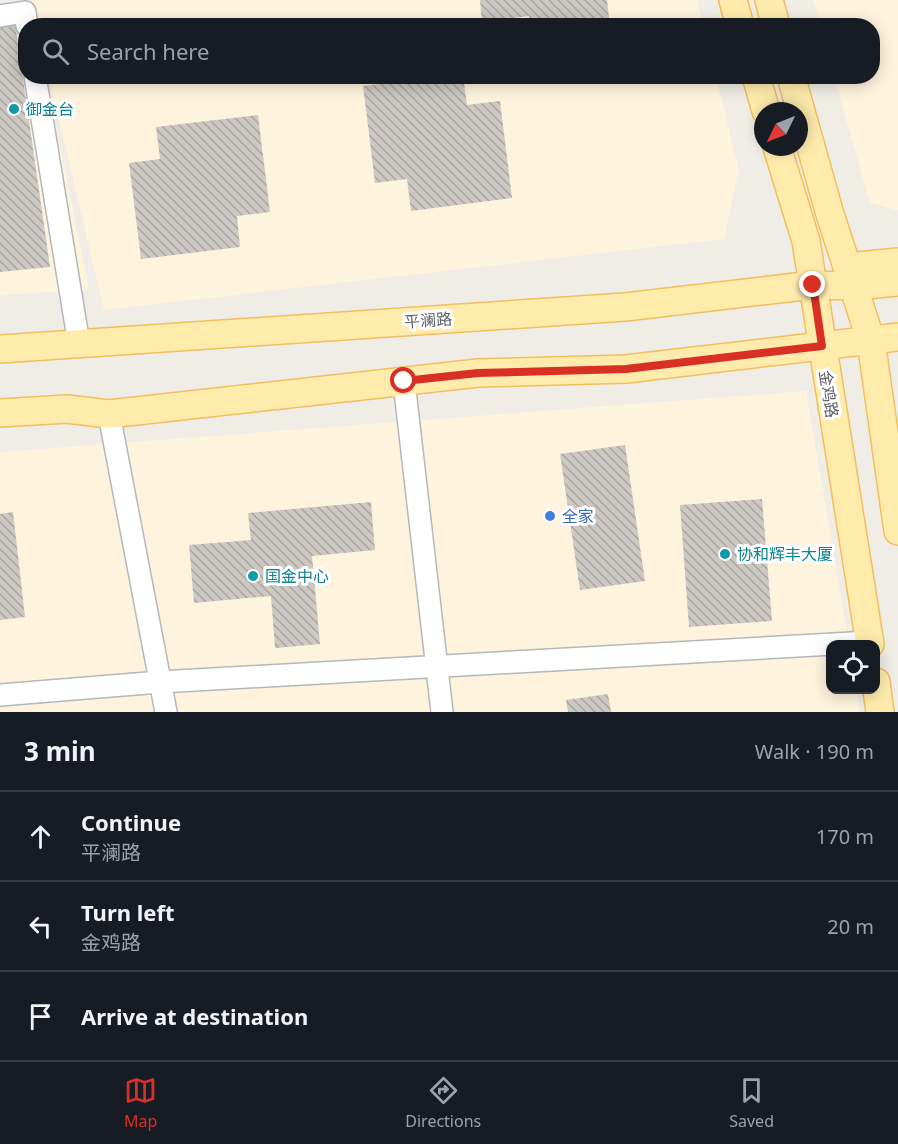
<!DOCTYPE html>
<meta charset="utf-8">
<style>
body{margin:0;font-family:"Noto Sans","Noto Sans SC",sans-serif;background:#242831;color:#f1f3f6}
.controls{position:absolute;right:18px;bottom:18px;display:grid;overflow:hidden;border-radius:12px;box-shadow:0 3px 15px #0003}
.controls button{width:54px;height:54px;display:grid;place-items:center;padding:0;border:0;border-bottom:2px solid #363941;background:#171b24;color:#f1f3f6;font:30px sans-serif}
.compass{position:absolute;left:754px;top:102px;width:54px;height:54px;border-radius:50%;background:#171b24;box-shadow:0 3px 15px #0003;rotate:227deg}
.stop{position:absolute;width:18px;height:18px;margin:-14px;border:4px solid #d93025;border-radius:50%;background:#fff}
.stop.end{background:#d93025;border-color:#fff;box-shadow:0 2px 6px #0008}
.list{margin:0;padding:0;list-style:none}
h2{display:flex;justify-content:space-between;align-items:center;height:78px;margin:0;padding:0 24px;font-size:26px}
h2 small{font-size:20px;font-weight:400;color:#9ea1a6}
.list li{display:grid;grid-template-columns:39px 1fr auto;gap:18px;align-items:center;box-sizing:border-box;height:90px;padding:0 24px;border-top:2px solid #363941}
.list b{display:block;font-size:22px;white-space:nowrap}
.list p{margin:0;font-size:20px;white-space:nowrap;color:#9ea1a6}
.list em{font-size:20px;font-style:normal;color:#9ea1a6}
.icon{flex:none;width:33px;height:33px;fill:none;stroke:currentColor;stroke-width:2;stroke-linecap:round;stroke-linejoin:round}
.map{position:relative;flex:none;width:898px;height:712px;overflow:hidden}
.search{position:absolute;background:#171b24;box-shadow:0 3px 15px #0003;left:18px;right:18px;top:18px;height:66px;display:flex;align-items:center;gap:15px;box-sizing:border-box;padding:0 21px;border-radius:24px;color:#9ea1a6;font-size:22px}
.sheet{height:348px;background:#171b24}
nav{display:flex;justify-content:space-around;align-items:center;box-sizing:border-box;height:84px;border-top:2px solid #363941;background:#171b24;font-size:16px;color:#9ea1a6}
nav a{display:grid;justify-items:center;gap:3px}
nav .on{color:#d93025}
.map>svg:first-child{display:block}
.commercial{fill:#fef4dd}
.building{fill:url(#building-back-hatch)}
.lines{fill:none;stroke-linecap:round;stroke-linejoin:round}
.minor-casing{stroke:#b4b7bb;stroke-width:24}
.major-casing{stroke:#f1bf5e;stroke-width:30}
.minor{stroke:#fff;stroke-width:21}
.major{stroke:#ffecad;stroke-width:27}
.route{stroke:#d93025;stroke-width:8}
.culture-dot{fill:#0f9aa8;stroke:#fff;stroke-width:2}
.shop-dot{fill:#3f7fe0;stroke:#fff;stroke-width:2}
.labels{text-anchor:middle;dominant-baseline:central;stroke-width:6;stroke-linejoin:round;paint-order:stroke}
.culture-label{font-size:16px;fill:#0d838f;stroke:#fff;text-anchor:start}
.street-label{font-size:16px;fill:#5e6267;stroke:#fff}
.shop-label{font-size:16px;fill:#366cbe;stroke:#fff;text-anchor:start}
</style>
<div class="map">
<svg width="898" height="712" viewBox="0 0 898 712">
<defs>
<pattern id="building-back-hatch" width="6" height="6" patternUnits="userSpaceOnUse" patternTransform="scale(1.5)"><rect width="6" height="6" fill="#ccc8c3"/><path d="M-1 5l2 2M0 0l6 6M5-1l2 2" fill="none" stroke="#a9a6a2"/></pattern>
</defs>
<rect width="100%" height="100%" fill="#f0ede6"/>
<path class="commercial" d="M 32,0 L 697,0 L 703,25 L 38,26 L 34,9 L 26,26 L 26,76 L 46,77 L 89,290 L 0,295 L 0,7 L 32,3 Z
M 813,0 L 898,0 L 898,210 L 870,203 L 834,77 L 872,76 L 872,26 L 820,25 Z
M 49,77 L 716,77 L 739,170 L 724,239 L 104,310 Z
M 806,391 L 849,644 L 830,644 L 830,690 L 857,690 L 860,712 L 0,712 L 0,452 Z"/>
<path class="building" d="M 480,0 L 607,0 L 610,26 L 530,26 L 529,16 L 482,22 Z
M 15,23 L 50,267 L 0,272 L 0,25 Z
M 444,76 L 463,76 L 467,105 L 500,101 L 512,198 L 411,211 L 407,179 L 375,183 L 363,86 Z
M 258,115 L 270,212 L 237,216 L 240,247 L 141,259 L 129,163 L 160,159 L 156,127 Z
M 625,445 L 645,581 L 580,590 L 560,454 Z
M 762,499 L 772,621 L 689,627 L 680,505 Z
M 371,502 L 375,550 L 312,556 L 320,644 L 275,648 L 271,596 L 194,603 L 189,545 L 251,540 L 248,513 Z
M 13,512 L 25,617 L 0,620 L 0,514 Z
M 608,694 L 611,712 L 568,712 L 566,700 Z"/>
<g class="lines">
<defs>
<path id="minor" d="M 0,16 L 25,12 L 27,26
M 35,76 L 79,344
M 404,382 L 442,712
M 109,414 L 166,712
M 0,695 L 160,682 L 869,642"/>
<path id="major" d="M 733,0 L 740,26
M 769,0 L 776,26
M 756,76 L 766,111
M 791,76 L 829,211 L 871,341 L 898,531
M 777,147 L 806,241 L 870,644
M 847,267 L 898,262
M 0,349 L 625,307 L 813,285 L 855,286 L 898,282
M 0,413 L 67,409 L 109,414 L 478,373 L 626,369 L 898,337
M 876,682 L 880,712"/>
</defs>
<use href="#minor" class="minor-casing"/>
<use href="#major" class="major-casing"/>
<use href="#minor" class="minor"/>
<use href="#major" class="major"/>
</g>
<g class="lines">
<path class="route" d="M 404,381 L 478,373 L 626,369 L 822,346 L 813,285"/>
</g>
<g class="culture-dot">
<circle cx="14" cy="109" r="6"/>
<circle cx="725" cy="554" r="6"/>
<circle cx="253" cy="576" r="6"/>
</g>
<circle class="shop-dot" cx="550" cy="516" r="6"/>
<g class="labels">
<g class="culture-label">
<text x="26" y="109">御金台</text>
<text x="737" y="554">协和辉丰大厦</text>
<text x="265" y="576">国金中心</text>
</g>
<g class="street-label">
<text transform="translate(428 320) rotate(-4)">平澜路</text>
<text transform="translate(829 394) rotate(81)">金鸡路</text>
</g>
<g class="shop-label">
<text x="562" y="516">全家</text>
</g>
</g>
</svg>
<div class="controls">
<button><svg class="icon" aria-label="locate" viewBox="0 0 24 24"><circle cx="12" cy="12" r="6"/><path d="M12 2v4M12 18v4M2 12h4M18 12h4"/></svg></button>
</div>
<svg class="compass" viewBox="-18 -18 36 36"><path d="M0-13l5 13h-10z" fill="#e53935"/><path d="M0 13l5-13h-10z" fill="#9ea1a6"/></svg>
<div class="stop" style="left:404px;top:381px"></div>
<div class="stop end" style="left:813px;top:285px"></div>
<div class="search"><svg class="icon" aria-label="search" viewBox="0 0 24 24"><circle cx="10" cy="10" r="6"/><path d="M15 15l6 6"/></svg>Search here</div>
</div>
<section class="sheet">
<h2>3 min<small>Walk · 190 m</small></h2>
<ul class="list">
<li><svg class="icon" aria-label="ahead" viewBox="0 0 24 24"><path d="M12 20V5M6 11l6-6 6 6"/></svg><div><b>Continue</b><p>平澜路</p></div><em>170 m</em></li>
<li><svg class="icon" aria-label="left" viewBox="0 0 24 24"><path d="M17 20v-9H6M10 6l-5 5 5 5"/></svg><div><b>Turn left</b><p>金鸡路</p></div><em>20 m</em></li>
<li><svg class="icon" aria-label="arrive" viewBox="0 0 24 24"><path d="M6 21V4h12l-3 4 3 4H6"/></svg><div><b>Arrive at destination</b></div></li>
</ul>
</section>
<nav>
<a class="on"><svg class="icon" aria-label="map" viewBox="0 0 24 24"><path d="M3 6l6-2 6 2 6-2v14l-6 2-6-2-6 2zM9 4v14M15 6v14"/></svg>Map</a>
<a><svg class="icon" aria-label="directions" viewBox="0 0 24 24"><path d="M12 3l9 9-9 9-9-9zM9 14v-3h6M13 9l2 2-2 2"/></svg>Directions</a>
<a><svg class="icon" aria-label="saved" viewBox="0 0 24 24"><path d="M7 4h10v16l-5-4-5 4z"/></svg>Saved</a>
</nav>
